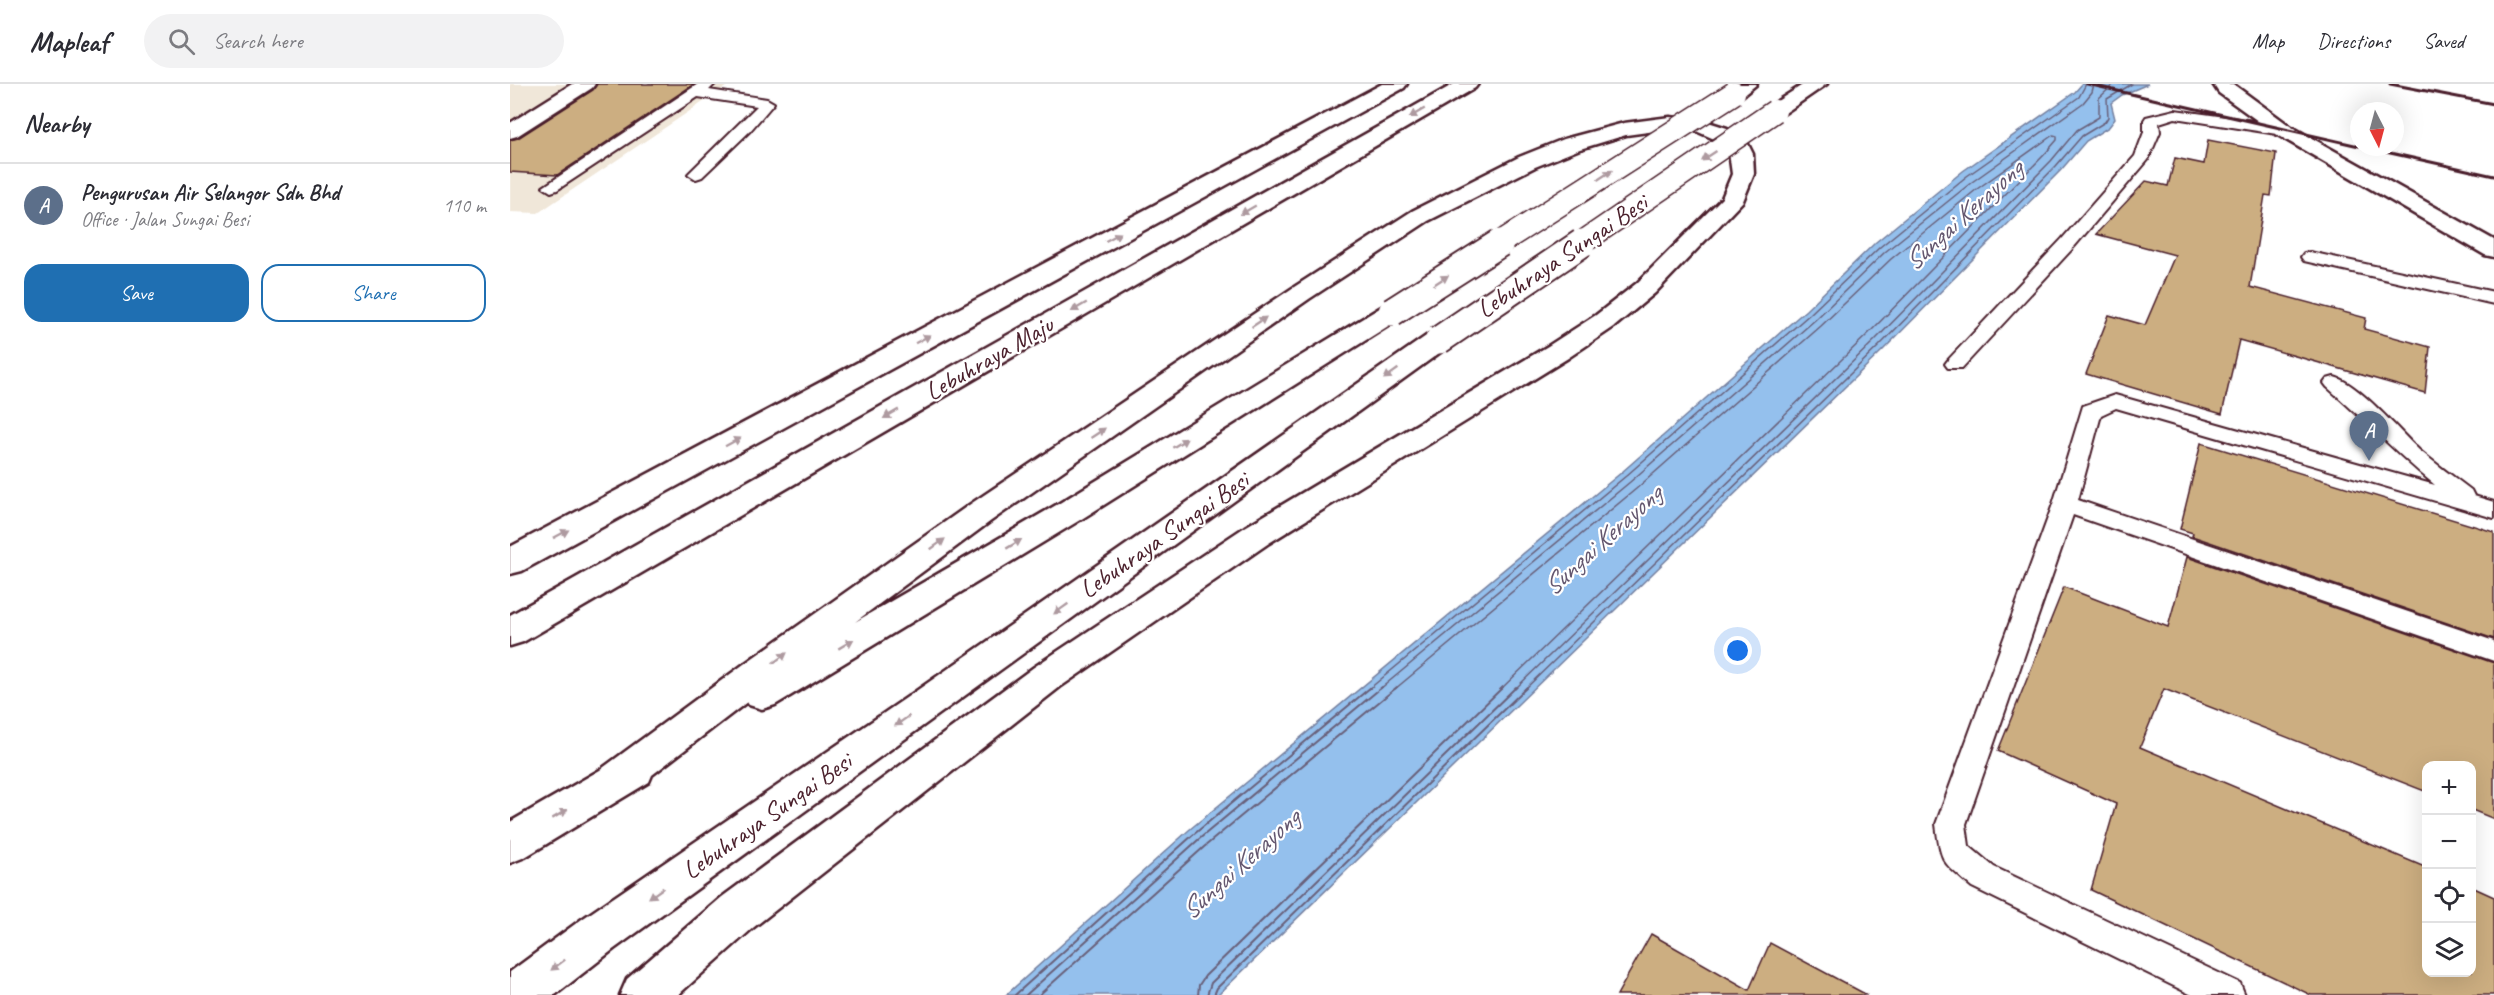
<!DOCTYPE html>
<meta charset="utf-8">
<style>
body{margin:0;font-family:Caveat,sans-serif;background:#f2f2f3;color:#2b2b33}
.controls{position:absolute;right:18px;bottom:18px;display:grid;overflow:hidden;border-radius:12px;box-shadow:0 6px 24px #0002}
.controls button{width:54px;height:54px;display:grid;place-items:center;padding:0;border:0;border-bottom:2px solid #e1e1e2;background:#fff;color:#2b2b33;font:30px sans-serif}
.compass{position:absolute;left:1840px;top:18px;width:54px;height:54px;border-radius:50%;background:#fff;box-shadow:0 6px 24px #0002;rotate:174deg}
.you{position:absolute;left:1228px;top:567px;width:21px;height:21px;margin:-15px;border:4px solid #fff;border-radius:50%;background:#1a73e8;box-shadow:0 0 0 9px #1a73e833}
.badge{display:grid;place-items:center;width:39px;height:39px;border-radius:50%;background:#1f6fb2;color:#fff;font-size:20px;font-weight:700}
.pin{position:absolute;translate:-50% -50px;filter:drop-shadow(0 2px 3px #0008)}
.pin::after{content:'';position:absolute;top:32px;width:21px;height:18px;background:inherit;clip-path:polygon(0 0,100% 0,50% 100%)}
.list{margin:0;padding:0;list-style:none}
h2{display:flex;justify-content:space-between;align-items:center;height:78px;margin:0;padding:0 24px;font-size:26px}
h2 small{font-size:20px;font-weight:400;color:#7c7c81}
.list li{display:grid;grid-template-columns:39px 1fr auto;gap:18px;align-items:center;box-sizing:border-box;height:84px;padding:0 24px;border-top:2px solid #e1e1e2}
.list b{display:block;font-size:22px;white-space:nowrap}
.list p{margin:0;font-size:20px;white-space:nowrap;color:#7c7c81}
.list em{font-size:20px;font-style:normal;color:#7c7c81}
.actions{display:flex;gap:12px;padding:18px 24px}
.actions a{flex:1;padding:14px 0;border:2px solid #1f6fb2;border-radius:18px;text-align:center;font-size:21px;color:#1f6fb2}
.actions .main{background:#1f6fb2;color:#fff}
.icon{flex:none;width:33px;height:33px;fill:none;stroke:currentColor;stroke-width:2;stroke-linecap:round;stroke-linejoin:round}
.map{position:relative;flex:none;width:1984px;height:911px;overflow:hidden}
header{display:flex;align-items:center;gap:36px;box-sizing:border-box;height:84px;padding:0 30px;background:#fff;border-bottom:2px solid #e1e1e2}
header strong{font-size:28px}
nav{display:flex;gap:33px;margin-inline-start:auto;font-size:21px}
.search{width:420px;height:54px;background:#f2f2f3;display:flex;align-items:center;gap:15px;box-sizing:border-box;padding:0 21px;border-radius:33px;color:#7c7c81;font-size:22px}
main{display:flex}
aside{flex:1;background:#fff}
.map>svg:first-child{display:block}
.built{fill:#f0e7d9}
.water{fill:#94c0ed;stroke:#76809f;stroke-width:1.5}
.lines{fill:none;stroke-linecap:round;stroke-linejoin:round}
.shore-far1{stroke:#685f79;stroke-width:1.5}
.shore{stroke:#685f79;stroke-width:2}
.building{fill:#ccae81;stroke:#4a1f2b;stroke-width:1.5}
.lane-casing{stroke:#4a1f2b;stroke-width:4}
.street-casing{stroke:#4a1f2b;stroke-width:5}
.highway-casing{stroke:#4a1f2b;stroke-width:5}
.lane{fill:#fff;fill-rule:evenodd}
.street{fill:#fff;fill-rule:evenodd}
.highway{fill:#fff;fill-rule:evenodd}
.rail{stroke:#4a1f2b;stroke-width:3}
.highway-bridge-far1-casing{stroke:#4a1f2b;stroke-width:25;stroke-linecap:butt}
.highway-bridge-casing{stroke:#4a1f2b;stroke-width:31;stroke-linecap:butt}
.highway-bridge-far1{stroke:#fff;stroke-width:22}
.highway-bridge{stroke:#fff;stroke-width:27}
.oneway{fill:#ae9aa0}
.labels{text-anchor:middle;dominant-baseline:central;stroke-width:4.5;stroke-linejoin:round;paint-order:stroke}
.street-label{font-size:26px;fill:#4a1f2b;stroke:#fff}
.water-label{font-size:27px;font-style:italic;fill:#64576f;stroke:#fff}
</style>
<header>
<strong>Mapleaf</strong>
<div class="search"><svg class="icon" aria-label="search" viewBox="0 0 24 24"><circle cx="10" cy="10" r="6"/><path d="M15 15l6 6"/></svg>Search here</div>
<nav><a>Map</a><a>Directions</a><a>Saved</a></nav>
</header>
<main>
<aside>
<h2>Nearby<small></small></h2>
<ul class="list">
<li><span class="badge" style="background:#5c6f8a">A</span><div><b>Pengurusan Air Selangor Sdn Bhd</b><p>Office · Jalan Sungai Besi</p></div><em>110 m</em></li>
</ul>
<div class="actions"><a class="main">Save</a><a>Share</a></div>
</aside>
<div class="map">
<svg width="1984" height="911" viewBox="0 0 1984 911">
<rect width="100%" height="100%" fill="#fff"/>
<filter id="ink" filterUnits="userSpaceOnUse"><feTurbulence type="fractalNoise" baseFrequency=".0167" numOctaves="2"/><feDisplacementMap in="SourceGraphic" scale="12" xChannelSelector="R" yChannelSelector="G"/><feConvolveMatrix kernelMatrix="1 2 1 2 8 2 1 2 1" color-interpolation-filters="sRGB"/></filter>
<g filter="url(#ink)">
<path class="built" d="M 0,0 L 220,0 L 28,129 L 0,128 Z"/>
<path class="water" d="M 1572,0 L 1638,0 L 1612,11 L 1601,19 L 1605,35 L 1599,43 L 1576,57 L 1551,86 L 1373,266 L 708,911 L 496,911 L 679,746 L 1112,388 L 1296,226 L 1366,158 L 1453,87 L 1565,8 Z"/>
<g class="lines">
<path class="shore-far1" d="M 859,605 L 1116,392 L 1300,230 L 1370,163 L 1457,92 L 1569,13 L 1576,0
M 870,605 L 1120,398 L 1305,236 L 1375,168 L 1462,98 L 1573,19 L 1582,8 L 1584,0
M 885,605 L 1126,405 L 1311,242 L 1381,175 L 1467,105 L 1543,51 L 1547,52 L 1547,56 L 1534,71 L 1358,250 L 991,605
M 1005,605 L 1364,257 L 1541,77 L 1567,46 L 1589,33 L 1589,14 L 1604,0
M 1015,605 L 1369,262 L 1546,82 L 1572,52 L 1595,38 L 1598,33 L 1597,15 L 1622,0"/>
<path class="shore" d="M 505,911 L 683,751 L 861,603
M 516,911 L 688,756 L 872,603
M 529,911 L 694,763 L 887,603
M 688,911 L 689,901 L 695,892 L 993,603
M 697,911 L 701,899 L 1006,603
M 704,911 L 707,904 L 1017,603"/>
</g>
<path class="building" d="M 87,0 L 184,0 L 47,91 L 0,88 L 0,56 L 8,54 L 83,6 Z
M 1698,56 L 1766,69 L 1761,112 L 1755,111 L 1740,203 L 1856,234 L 1854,245 L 1920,263 L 1915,309 L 1729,256 L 1712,330 L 1576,290 L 1599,231 L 1635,241 L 1665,171 L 1586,150 L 1636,97 L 1658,102 L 1665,74 L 1694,80 Z
M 1691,359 L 1984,448 L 1984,555 L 1682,452 L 1683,449 L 1670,445 Z
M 1677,473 L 1984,579 L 1984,735 L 1962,726 L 1962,681 L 1917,681 L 1917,708 L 1654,605 L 1630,663 L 1917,784 L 1917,888 L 1962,888 L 1962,803 L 1984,813 L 1984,911 L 1801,911 L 1581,806 L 1606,720 L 1488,667 L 1554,503 L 1658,543 Z
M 1141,850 L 1239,906 L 1260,859 L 1357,911 L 1107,911 Z"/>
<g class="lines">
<defs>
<path id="lane" d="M 188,0 L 205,0 L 199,6 L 257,15 L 264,19 L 240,47 L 192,93 L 186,95 L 178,90 L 247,22 L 188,13 L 47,106 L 41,108 L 33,103 Z
M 1665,26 L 1773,41 L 1781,46 L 1773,51 L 1665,34 L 1649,39 L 1650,48 L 1638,76 L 1564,163 L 1452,284 L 1438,284 L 1435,280 L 1438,276 L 1552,155 L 1625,72 L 1634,48 L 1634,36 L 1636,33 Z
M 1800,168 L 1984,208 L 1984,220 L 1794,177 L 1791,173 L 1794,169 Z
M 1824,293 C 1848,299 1889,347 1909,366 C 1926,380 1944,393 1961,406 L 1964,412 L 1984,418 L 1984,434 L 1606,324 L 1591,331 L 1568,416 L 1984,557 L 1984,577 L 1563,431 L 1456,740 L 1459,762 L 1484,783 L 1730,899 L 1735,911 L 1682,911 L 1462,803 C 1432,777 1431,780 1426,740 L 1543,420 L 1573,322 L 1605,311 L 1925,401 C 1887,370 1854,335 1817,303 L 1814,299 L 1817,295 Z"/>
<path id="street" d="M 62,0 L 85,0 L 82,4 L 7,52 L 0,54 L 0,39 Z
M 1703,0 L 1723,0 L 1780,42 L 1984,156 L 1984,173 L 1975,171 L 1766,50 L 1709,9 Z"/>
<path id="highway" d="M 872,0 L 897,0 L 894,4 L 12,487 L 0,490 L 0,463 Z
M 944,0 L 968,0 L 965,4 L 13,558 L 0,562 L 0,531 Z
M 1224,0 L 1247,0 L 1231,13 L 1217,13 L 1214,9 Z
M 1294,0 L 1317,0 L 1272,31 L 1258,31 L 1255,27 L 1258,23 Z
M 1160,33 L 1195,37 L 1217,44 L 1235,54 L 1243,70 L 1244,90 L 1233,117 L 1145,209 L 1104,243 L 1058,274 L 759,459 L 550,603 L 244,843 L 168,911 L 110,911 L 117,895 L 212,813 L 524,583 L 735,443 L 1038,262 L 1086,231 L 1127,199 L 1212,114 L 1222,90 L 1218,61 L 1186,47 L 1160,45 L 1116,51 L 1070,65 L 1025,83 L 918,137 L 799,215 L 481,437 L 345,538 L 548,420 L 873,222 L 882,220 L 891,222 L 895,228 L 891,234 L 570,436 L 265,621 L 252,625 L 239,621 L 237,618 L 142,691 L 139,698 L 15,773 L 0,779 L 0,738 L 90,686 L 234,580 L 459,421 L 781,205 L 902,127 L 1009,73 L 1054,55 L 1114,39 Z
M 929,248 L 939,250 L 943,256 L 939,262 L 104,865 L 45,911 L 0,911 L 0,888 L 72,835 L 396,614 L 919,250 Z"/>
</defs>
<use href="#lane" class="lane-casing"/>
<use href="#street" class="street-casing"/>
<use href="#highway" class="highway-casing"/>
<use href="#lane" class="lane"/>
<use href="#street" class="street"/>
<use href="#highway" class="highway"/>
<path class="rail" d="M 1577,0 L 1849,62
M 1880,0 L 1984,20
M 1853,63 L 1984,92"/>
<defs>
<path id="highway-bridge-far1" d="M 988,160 L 1224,9
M 1070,160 L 1265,27"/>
<path id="highway-bridge" d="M 882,228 L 990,159
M 929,256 L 1072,159"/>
</defs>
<use href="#highway-bridge-far1" class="highway-bridge-far1-casing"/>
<use href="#highway-bridge" class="highway-bridge-casing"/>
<use href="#highway-bridge-far1" class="highway-bridge-far1"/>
<use href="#highway-bridge" class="highway-bridge"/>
</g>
<defs><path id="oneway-solid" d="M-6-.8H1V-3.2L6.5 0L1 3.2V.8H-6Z" transform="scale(1.5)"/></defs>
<g class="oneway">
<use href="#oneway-solid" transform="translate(907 29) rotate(150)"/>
<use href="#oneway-solid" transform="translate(1199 72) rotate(146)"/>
<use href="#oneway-solid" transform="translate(1095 91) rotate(-33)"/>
<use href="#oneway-solid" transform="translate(738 126) rotate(150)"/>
<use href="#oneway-solid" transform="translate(603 153) rotate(-28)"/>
<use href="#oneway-solid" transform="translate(931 196) rotate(-33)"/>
<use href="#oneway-solid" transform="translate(569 223) rotate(150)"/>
<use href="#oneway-solid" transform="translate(749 238) rotate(-34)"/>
<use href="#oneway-solid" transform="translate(413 255) rotate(-28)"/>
<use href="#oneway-solid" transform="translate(881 290) rotate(145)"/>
<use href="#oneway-solid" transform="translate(381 330) rotate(150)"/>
<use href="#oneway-solid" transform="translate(588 349) rotate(-34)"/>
<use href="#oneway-solid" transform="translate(223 358) rotate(-28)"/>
<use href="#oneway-solid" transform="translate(670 359) rotate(-32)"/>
<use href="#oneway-solid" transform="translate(51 450) rotate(-28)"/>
<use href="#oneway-solid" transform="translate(428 460) rotate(-36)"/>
<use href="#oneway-solid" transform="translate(504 460) rotate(-31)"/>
<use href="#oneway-solid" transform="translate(551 525) rotate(145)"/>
<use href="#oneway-solid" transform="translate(336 560) rotate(-31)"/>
<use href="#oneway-solid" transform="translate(270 574) rotate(-36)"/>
<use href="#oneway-solid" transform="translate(392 637) rotate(145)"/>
<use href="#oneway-solid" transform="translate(50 730) rotate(-31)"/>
<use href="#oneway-solid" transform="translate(146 809) rotate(145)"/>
<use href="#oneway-solid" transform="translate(48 881) rotate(143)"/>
</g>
</g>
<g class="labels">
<g class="street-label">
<text transform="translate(1052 172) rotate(-34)">Lebuhraya Sungai Besi</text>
<text transform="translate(479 274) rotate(-30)">Lebuhraya Maju</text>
<text transform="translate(654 451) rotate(-35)">Lebuhraya Sungai Besi</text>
<text transform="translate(257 732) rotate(-35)">Lebuhraya Sungai Besi</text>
</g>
<g class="water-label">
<text transform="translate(1453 131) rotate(-42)">Sungai Kerayong</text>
<text transform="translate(1092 456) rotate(-42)">Sungai Kerayong</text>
<text transform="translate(730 780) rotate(-42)">Sungai Kerayong</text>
</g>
</g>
</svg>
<div class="controls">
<button>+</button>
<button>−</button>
<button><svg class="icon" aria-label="locate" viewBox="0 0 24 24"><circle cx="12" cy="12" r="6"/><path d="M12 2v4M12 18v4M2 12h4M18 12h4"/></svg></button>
<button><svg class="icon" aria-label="layers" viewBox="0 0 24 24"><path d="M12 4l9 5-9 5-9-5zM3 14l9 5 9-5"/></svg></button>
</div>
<svg class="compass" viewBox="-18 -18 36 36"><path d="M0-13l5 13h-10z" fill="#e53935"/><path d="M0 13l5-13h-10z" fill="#7c7c81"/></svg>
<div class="you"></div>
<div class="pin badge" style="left:1859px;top:377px;background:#5c6f8a">A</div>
</div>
</main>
